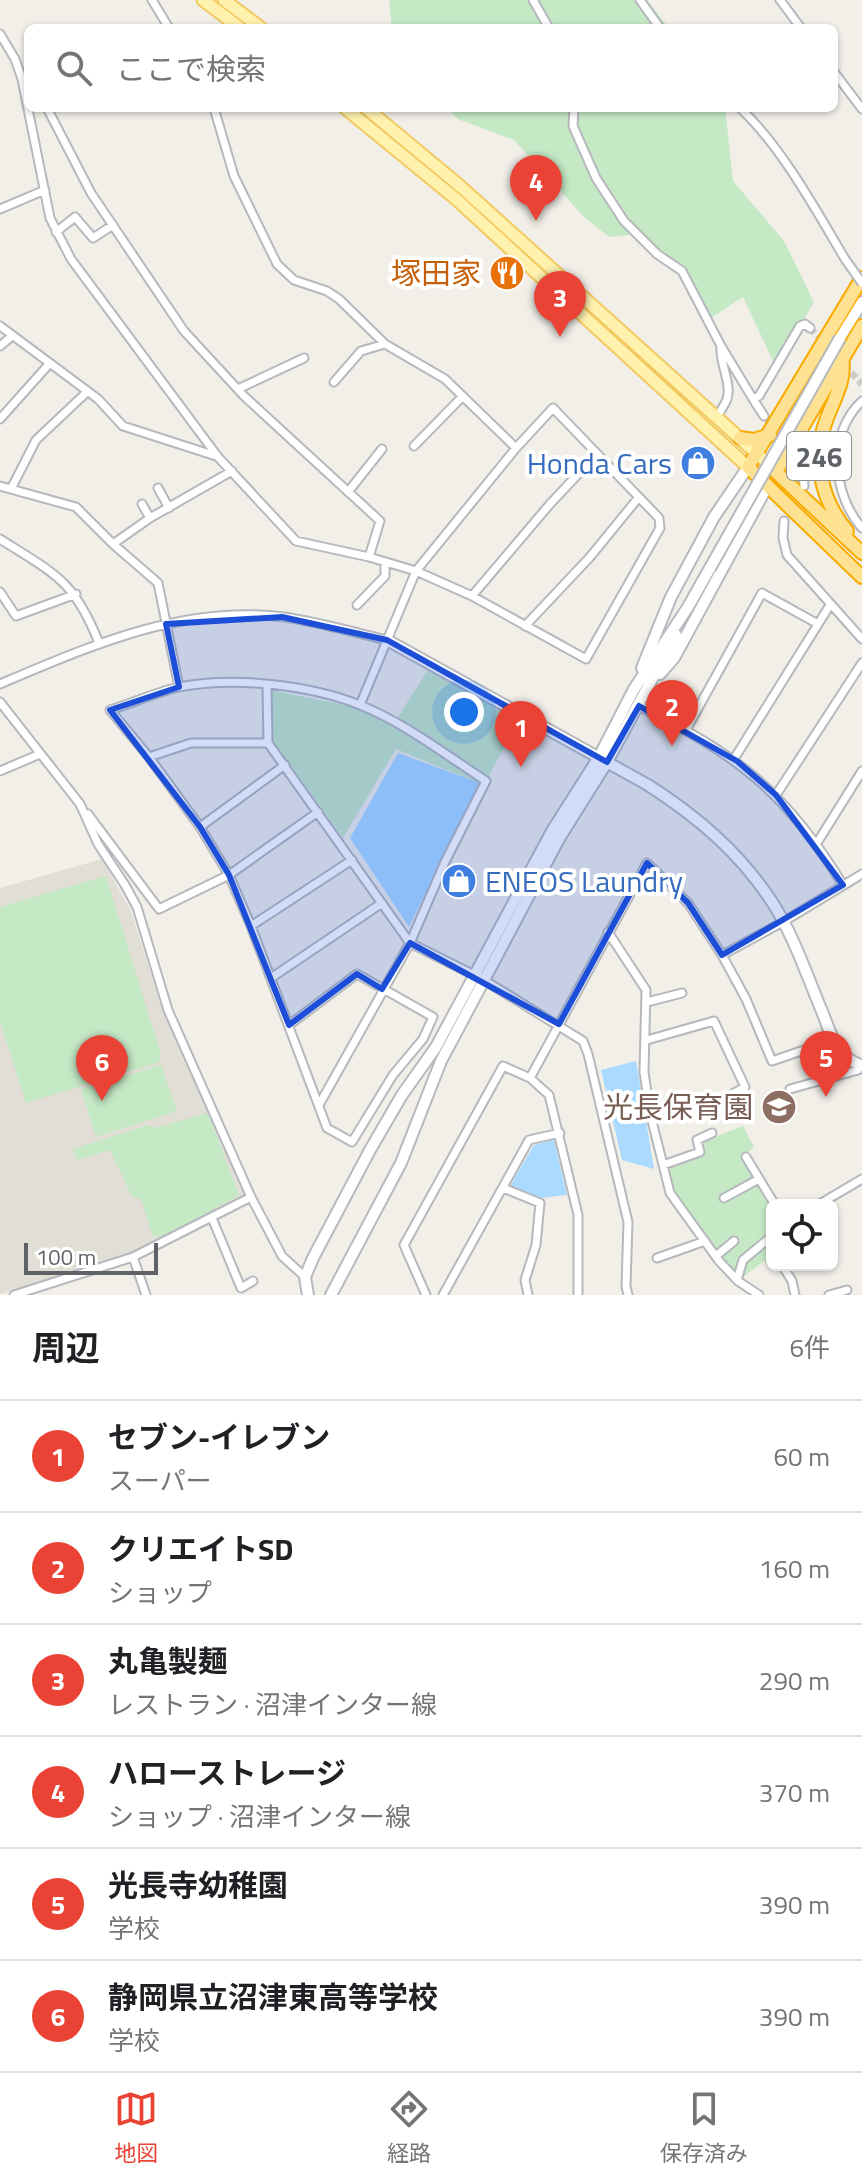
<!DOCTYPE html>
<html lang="ja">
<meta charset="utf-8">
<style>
body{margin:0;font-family:"Titillium Web","Noto Sans JP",sans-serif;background:#f6f6f6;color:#202124}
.controls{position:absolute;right:24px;bottom:24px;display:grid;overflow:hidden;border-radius:12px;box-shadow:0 2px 6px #0004}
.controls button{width:72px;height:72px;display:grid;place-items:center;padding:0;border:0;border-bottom:2px solid #e0e0e0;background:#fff;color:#202124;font:40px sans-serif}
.scale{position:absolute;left:24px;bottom:20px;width:134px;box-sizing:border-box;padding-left:8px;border:4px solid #5f6368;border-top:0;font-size:22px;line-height:28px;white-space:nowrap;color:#5f6368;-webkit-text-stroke:6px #fff;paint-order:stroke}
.you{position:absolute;left:464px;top:712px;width:28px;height:28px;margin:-20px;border:6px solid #fff;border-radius:50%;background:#1a73e8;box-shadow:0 0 0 12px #1a73e833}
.badge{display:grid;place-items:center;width:52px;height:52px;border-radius:50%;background:#ea4335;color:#fff;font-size:26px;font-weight:700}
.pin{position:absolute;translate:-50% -66px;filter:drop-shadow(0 2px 4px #0008)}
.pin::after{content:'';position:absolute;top:42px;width:28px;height:24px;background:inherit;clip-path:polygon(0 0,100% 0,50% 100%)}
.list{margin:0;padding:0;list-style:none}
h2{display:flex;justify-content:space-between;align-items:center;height:104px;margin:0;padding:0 32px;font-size:34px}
h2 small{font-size:26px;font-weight:400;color:#757577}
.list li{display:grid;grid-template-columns:52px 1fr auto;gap:24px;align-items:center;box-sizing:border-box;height:112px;padding:0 32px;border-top:2px solid #e0e0e0}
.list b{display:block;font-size:30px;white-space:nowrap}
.list p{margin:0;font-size:26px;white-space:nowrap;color:#757577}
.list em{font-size:26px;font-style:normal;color:#757577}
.icon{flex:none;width:44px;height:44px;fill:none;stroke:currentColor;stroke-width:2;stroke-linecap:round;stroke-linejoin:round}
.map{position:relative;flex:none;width:862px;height:1295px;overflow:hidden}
.search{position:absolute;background:#fff;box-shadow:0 2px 6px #0004;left:24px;right:24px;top:24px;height:88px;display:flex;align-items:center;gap:20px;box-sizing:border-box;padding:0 28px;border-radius:12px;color:#757577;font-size:30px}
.sheet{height:776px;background:#fff}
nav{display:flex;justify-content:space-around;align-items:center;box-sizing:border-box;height:112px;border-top:2px solid #e0e0e0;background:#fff;font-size:22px;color:#757577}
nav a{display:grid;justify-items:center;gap:4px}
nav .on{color:#ea4335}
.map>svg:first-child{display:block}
.education{fill:#e1ded6}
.green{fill:#c5e8c5}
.water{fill:#aadaff}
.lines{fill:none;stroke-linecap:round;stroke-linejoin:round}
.street-tunnel{stroke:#ccccc8;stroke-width:7;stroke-dasharray:7 3.5;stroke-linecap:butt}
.street-casing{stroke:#b5b8bc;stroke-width:11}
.secondary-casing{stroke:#b6babf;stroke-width:14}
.primary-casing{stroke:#f2c960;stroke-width:15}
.highway-casing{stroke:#f9ab00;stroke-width:16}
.street{stroke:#fff;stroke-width:7}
.secondary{stroke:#fff;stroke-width:10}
.primary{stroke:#fff2af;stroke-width:11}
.highway{stroke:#fde293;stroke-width:12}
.street-bridge-casing{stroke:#b5b8bc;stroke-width:11;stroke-linecap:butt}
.secondary-bridge-casing{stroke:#b6babf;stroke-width:14;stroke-linecap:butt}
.street-bridge{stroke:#fff;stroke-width:7}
.secondary-bridge{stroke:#fff;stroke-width:10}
.marked{fill:#1d4ed8;fill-opacity:0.2;stroke:#1d4ed8;stroke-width:6;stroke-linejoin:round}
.labels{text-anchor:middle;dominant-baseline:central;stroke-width:8;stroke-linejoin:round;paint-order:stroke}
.shield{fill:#fff;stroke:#8f9295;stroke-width:2}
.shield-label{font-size:28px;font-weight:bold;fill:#5f6368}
.food-label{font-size:30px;fill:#c56008;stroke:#fff;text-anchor:end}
.shop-label{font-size:30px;fill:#366cbe;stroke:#fff;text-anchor:end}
.education-label{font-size:30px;fill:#785e54;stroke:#fff;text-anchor:end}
</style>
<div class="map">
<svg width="862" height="1295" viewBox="0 0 862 1295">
<rect width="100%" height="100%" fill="#f1efe8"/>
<path class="education" d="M 102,859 L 130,909 L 162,1008 L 245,1194 L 133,1252 L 0,1294 L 0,888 Z"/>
<path class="green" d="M 389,0 L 647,0 L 669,28 L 392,28 Z
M 447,108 L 725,108 L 733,181 L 784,241 L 814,302 L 800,326 L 773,361 L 743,297 L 711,318 L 683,275 L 619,214 L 629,235 L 609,237 L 585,218 L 514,140 L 458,119 Z
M 428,670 L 519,720 L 484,785 L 396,749 L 343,838 L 271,739 L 269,690 L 360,708 L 394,723 Z
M 106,876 L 160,1051 L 160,1062 L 26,1103 L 0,1022 L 0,907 Z
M 161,1065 L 177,1111 L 96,1137 L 81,1089 Z
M 208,1113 L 239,1195 L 165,1236 L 153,1236 L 141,1199 L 132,1197 L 110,1150 L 77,1160 L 73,1149 L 148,1125 L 154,1128 Z
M 743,1126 L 754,1147 L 744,1156 L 772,1207 L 774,1265 L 770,1268 L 764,1261 L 738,1281 L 674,1194 L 669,1169 L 703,1156 L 701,1142 Z"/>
<path class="water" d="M 398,753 L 480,783 L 409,927 L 350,838 Z
M 636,1061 L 654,1169 L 622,1160 L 601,1070 Z
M 554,1140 L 567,1195 L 541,1198 L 510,1186 L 534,1145 Z"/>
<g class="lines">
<path class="street-tunnel" d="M 810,328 L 825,344
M 844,365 L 862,384
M 764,416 L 802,456"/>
<defs>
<path id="street" d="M 152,0 L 169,28
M 533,0 L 549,28
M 640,0 L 660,28
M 780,0 L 801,28
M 0,34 L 15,59 L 22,79 L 50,218 L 71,259 L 218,457 L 296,541 L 369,557 L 416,571 L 472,596 L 586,659 L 660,528 L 659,518 L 553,408 L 516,448 L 416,571 L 360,705
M 834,72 L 862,109
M 47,108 L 91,193 L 184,331 L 244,396 L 380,521 L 369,557
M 214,108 L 234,176 L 277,264 L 294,280 L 327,291 L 339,299 L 385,344 L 445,379 L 516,448
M 574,108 L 573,126 L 596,178 L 624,221 L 657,254 L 682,271 L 721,346
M 740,108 C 781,146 816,210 845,259
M 0,209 L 45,190
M 56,232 L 75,217 L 93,238 L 113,225
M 0,326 L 98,399 L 123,426 L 216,456
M 0,346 L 12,336
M 334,382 L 361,351 L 385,344
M 238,389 L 304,358
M 753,399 L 764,416
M 862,401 C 827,433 832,494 862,528
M 717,417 C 720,411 725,405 727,399 C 732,383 719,363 721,346 L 753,399 L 759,396 L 800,326 L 805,324 L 810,328
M 0,419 L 50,363
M 414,446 L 462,397
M 802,456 L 804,486
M 0,486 L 76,507 L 113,544 L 158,583 L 179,687
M 158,488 L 169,508
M 11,489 L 36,440 L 87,392
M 348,492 L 382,449
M 142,504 L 150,518
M 784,521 L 783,538 L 787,555 L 862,639
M 0,539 C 55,574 74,580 99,643
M 113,544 L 150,518 L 232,471
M 0,592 L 16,616 L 76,594
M 472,596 L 550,504 L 597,454
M 357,605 L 385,576 L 385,562
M 525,626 L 590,557 L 639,497
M 0,684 C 90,646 183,604 284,617 C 319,622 353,632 387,640
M 267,685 L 268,743 L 410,943 L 484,980 L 583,1041 L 588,1054 L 628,1222 L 626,1286 L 628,1295
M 0,702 L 80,804 L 98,844 L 125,885 L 137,907 L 168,1010 L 251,1197 L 282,1256 L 305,1277
M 639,706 C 736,754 786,791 843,885
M 686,730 L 762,593 L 818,624
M 149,757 L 191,743 L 268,743
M 734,759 L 830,605
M 0,771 L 40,754
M 776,795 L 862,663
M 88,814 L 159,909 L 229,875 L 318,812
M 200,827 L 285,765
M 817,843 L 862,771
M 251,926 L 352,860
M 608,932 L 646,990 L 644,1072 L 650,1113 L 670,1193 L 719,1261 L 738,1281 L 759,1295
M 271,978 L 382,903
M 647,1002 L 682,993
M 289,1025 L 357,974 L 433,1017 L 423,1039 L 393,1075 L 352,1142 L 327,1128 L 251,926 L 229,875 L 200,827 L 149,757 L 110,710 C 133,703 156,692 179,687 C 233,676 310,685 360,705 C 405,723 446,755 486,781 L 445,862 L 410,943 L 319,1105
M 647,1040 L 714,1021 L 745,1087 L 734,1093
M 833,1040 L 772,1061 L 746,999 L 722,955 L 783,922 L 862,874
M 530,1078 L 647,863 L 688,903 L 722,955
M 790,1089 L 858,1070 L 859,1065
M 746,1157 L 775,1205
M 663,1165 L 700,1152 L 697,1140 L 712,1133
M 503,1188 L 540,1203 L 536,1245 L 525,1280 L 528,1295
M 724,1198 L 759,1179
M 818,1205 L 862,1179
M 212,1218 L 241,1288 L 253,1281
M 716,1256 L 734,1241
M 133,1257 L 146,1295
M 657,1258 L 705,1241
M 782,1265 L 792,1281 L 795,1295
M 737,1280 L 743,1260 L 772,1236
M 14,1295 L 133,1257 L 251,1197
M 426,1295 L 404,1245 L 503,1066 L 530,1078 L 549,1095 L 578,1215 L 578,1295
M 443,1295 L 529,1140 L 560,1133
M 829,1295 L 847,1290"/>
<path id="secondary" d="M 840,338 L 862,302
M 387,640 L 648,785 C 698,817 740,853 772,902 C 793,934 806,973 821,1009 C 827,1023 831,1040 842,1053 C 847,1059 855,1063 862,1066
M 642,668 L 671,597 L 714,517 L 748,467
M 660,674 L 674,658 L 768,485
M 308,1295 L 305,1277 L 313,1258 L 370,1150 L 402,1095 L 436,1047 L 552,831 L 599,757 L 634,689 L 688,607 L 710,568
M 331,1295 L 401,1163 L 441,1061 L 560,837 L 607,762 L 676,635"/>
<path id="primary" d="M 203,0 L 240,28
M 224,0 L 261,28
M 345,108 L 456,199 L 748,467
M 366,108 L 460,186 L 776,471"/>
<path id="highway" d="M 862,278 L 748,467 L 862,577
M 862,326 L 776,472 L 862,553
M 842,358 C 846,380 835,397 827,418 C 812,456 820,499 847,531
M 740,438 L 754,440 L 770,435"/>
</defs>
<use href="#street" class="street-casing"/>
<use href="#secondary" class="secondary-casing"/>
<use href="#primary" class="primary-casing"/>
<use href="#highway" class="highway-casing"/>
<use href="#street" class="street"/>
<use href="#secondary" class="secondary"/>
<use href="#primary" class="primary"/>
<use href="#highway" class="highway"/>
<defs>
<path id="street-bridge" d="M 845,259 L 862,283"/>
<path id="secondary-bridge" d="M 710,568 L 840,338"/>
</defs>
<use href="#street-bridge" class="street-bridge-casing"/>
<use href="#secondary-bridge" class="secondary-bridge-casing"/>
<use href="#street-bridge" class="street-bridge"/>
<use href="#secondary-bridge" class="secondary-bridge"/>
</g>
<path class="marked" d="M 282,617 L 387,640 L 607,762 L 639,706 L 737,761 L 776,795 L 843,885 L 722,955 L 688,903 L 647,863 L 559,1024 L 410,943 L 382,989 L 357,974 L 289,1025 L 229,875 L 200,827 L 110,710 L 179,687 L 166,624 Z"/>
<defs>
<symbol id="restaurant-disc" viewBox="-11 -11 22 22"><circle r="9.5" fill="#e8710a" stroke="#fff"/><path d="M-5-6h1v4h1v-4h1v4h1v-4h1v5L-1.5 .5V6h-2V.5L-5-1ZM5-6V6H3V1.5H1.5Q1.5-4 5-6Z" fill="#fff"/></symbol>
<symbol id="shop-disc" viewBox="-11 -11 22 22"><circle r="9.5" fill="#3f7fe0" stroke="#fff"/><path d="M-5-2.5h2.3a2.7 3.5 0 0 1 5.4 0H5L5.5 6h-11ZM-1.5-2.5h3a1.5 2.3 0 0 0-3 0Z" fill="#fff"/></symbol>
<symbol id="school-disc" viewBox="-11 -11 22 22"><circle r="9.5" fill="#8d6e63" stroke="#fff"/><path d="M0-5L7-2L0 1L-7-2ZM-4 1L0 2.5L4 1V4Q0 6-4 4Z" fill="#fff"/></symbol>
</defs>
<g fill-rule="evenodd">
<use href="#restaurant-disc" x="487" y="253" width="40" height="40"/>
<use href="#shop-disc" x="678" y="443" width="40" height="40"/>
<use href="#shop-disc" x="439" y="861" width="40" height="40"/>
<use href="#school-disc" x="759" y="1087" width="40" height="40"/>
</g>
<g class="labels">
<rect class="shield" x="787" y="432" width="64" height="48" rx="6"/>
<g class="shield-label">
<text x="819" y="456">246</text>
</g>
<g class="food-label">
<text x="481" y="273">塚田家</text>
</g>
<g class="shop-label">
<text x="672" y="463">Honda Cars</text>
<text x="485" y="881" text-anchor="start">ENEOS Laundry</text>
</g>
<g class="education-label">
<text x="753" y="1107">光長保育園</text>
</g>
</g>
</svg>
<div class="controls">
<button><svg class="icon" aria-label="locate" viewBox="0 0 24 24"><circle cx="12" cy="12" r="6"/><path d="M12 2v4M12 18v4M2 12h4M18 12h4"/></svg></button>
</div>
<div class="scale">100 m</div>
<div class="you"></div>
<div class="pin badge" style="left:521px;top:767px">1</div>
<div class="pin badge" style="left:672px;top:746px">2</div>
<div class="pin badge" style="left:560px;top:337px">3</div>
<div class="pin badge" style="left:536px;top:221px">4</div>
<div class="pin badge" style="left:826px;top:1097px">5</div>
<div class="pin badge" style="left:102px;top:1101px">6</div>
<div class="search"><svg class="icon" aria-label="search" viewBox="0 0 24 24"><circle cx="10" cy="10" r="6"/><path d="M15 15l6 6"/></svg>ここで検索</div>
</div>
<section class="sheet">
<h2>周辺<small>6件</small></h2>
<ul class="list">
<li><span class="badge">1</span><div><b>セブン-イレブン</b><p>スーパー</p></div><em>60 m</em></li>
<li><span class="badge">2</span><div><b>クリエイトSD</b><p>ショップ</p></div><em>160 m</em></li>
<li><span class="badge">3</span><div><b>丸亀製麺</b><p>レストラン · 沼津インター線</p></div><em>290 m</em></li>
<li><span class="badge">4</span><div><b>ハローストレージ</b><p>ショップ · 沼津インター線</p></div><em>370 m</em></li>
<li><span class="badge">5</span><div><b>光長寺幼稚園</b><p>学校</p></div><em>390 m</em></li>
<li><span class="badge">6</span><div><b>静岡県立沼津東高等学校</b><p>学校</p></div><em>390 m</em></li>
</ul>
</section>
<nav>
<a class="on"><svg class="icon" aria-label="map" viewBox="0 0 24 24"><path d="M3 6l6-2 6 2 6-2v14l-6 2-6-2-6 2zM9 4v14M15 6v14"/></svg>地図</a>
<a><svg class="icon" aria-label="directions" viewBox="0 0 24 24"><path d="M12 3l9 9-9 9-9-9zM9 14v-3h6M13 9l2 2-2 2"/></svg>経路</a>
<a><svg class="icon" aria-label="saved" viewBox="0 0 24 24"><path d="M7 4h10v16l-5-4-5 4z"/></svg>保存済み</a>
</nav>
